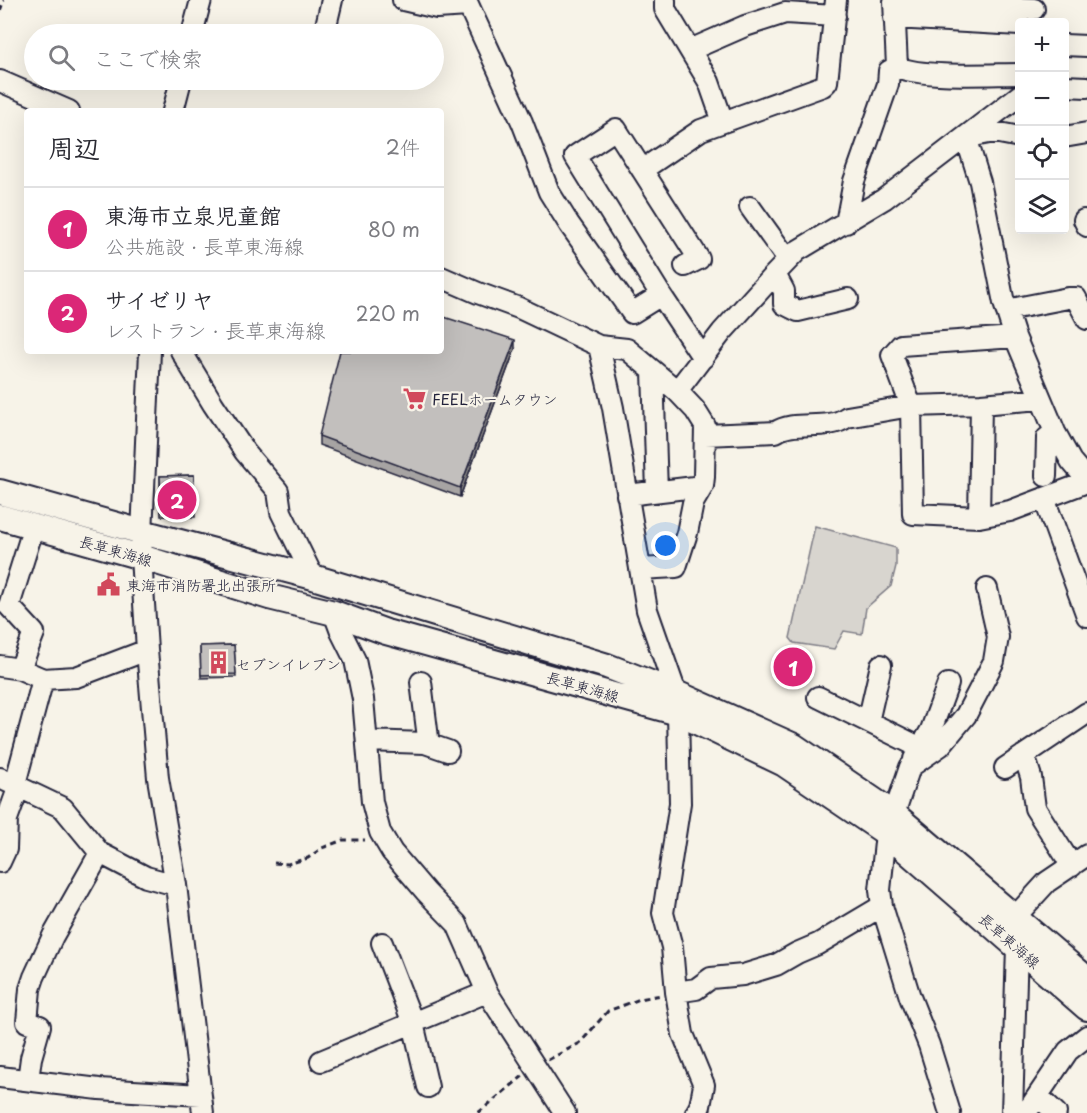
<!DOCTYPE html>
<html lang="ja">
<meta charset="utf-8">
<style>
body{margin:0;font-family:"Playpen Sans","Klee One",sans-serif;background:#f7f7f7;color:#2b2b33}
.controls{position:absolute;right:18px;top:18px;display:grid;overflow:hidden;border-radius:6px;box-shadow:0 6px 24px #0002}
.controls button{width:54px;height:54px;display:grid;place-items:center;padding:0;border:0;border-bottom:2px solid #e1e1e2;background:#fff;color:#2b2b33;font:30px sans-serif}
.you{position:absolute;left:666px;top:546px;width:21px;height:21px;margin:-15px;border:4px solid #fff;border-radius:50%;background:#1a73e8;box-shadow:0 0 0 9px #1a73e833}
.badge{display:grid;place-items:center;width:39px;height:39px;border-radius:50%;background:#db2777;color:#fff;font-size:20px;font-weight:700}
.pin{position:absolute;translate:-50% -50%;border:3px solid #fff;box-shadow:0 2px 6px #0006}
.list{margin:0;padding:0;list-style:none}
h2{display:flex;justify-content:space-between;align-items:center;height:78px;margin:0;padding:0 24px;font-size:26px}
h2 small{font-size:20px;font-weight:400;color:#7c7c81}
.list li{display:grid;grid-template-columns:39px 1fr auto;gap:18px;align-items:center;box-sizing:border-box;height:84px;padding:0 24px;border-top:2px solid #e1e1e2}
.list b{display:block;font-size:22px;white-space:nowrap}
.list p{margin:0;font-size:20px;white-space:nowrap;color:#7c7c81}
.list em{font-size:20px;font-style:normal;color:#7c7c81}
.icon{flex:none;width:33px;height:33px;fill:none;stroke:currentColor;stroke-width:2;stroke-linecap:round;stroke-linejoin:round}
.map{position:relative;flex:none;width:1087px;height:1113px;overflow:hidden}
.search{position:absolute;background:#fff;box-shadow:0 6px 24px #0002;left:24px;top:24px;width:420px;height:66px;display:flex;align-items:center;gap:15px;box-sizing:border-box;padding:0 21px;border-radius:33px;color:#7c7c81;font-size:22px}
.panel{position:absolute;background:#fff;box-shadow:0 6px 24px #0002;left:24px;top:108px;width:420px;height:246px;border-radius:6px}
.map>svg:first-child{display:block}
.green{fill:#d8d5cf;stroke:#7d7c85;stroke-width:1.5}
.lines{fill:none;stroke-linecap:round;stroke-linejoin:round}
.minor-casing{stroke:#22223b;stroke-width:24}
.major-casing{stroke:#22223b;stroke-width:28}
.path{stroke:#22223b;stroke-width:3;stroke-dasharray:6 4.5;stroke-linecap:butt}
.minor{stroke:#f7f3e8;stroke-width:20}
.major{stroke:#f7f3e8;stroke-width:24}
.wall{fill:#a7a4a3;stroke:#22223b;stroke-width:1.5}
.shaded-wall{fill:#888684;stroke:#22223b;stroke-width:1.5}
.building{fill:#c2bfbd;stroke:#22223b;stroke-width:1.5}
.labels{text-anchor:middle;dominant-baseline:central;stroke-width:4.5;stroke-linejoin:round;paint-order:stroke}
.poi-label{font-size:15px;fill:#22223b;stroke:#f7f3e8;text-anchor:start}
.street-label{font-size:15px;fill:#22223b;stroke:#f7f3e8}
</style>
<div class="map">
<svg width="1087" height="1113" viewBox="0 0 1087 1113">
<rect width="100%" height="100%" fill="#f7f3e8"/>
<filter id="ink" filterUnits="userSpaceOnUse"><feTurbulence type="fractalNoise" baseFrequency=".0167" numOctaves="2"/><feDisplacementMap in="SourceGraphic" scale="12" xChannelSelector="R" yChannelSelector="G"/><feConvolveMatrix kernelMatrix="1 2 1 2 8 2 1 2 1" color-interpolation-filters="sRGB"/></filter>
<g filter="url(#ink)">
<path class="green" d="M 815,526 L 896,548 L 896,566 L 891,586 L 866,608 L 862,634 L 844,631 L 834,649 L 794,643 L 790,638 Z"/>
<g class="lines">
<defs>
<path id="minor" d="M 403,0 L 437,8 L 468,6
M 466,0 L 522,122 L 549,192 L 569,224 L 632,313 L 661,295
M 665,0 L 665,9 L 709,82 L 723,122
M 894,18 L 1020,25
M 192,34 L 201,0
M 324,34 L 332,0
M 1064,45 L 1087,46
M 690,50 L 745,26 L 785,13 L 835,16
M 897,67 L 894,1 L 1034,9
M 897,67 C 924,78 988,74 1020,74
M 0,81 L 69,111
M 1064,86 L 1087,87
M 173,111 L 181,80
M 966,137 L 980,182 L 1004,303 L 1015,337 L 1055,432 L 1071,461 L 1087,480
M 969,137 L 994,132 L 1020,137
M 1064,137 L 1087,133
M 642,170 L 701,130 L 823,86 L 827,82 L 836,0
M 750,207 L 788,260
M 1084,220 L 1087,226
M 846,223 L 854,181 L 888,84 L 889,71 L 897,67
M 685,266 L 699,259 L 616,129 L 575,156 L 661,295 L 703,358
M 775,274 L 784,291 L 784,304 L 798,311 L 848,299
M 441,277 L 478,293 L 519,308 L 599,346 L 627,349 L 677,391 L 695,410 L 705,426 L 704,477 L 703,486 L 693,503 L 687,533 L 676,567 L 640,569
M 1006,310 L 1068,298 L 1076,298 L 1087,319
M 1015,337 L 901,345 L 892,355 L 911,406 L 913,514 L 979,517 L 1010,511 L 1087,482
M 599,346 L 613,408 L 647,610 L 676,693 L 678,713 L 680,803 L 663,913 L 672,947 L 676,992 L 683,1034 L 704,1085 L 700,1106 L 696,1113
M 150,351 L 141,557 L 147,650 L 158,778 L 176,885 L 203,1113
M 181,351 L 213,404 L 245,452 L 278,491 L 281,512 L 313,577
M 653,371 L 657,492
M 677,391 L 722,332 L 770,279 L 797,251 L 884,199 L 1020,95
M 705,435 L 776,432 C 794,419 827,432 847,417 L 911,406 L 981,404 L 1040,399
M 1046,476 L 1047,438 L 1055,432
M 627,495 L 703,486
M 1044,498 L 1087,616
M 979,517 L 981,404
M 334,613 L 341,632 L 355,660 L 363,699 L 372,802 L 380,832 L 392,852 L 426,892 L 457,924 L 487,992 L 565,1113
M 0,666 L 20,669 L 43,679 L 76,677 L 147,650
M 20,669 L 34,633 L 9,606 L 34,526
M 421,682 L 428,738 L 425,743
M 818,697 L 921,748
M 868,722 L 881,665
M 367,741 L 425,743 L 448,751
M 1024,755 L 1031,777 L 1035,808 L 1072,866
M 914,759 L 931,730 L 948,684
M 1005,768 L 1087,713
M 0,778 L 63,808 L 100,853 L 146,877 L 176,885
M 15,784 L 43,679
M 894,814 L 910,767 L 940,746 L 966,715 L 994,661 L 998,637 L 987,589
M 886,833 L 880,890 L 882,906 L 910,997 L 929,1045 L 950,1113
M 0,862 L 6,849 L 7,819 L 19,786
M 1015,917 L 1047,882 L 1087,855
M 382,943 L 413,1023 L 428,1087
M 676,992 L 696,989 L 711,978 L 743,975 L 776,965 L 797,953 L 818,944 L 882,906
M 321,1061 L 487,992
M 0,1077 L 99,1089 L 201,1095
M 28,1080 L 31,1058 L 40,1026 L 27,1022 L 30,989 L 34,977 L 53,936 L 100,853
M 1038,1096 L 1056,1113
M 1012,1113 L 1017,946
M 1026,1113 L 1068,1051 L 1087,1036"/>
<path id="major" d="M 0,492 L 142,532 L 313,577 L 607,666 L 676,693 L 794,746 L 894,814 L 1087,979
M 0,517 L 141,557 L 269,597 L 334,613 L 386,632 L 678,713 L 784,764 L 886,833 L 1087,1008"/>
</defs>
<use href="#minor" class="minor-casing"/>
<use href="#major" class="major-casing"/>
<path class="path" d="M 0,11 L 4,0
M 274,863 L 288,864 L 308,858 L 322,848 L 343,840 L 365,840
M 548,1060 L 580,1043 L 608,1011 L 640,999 L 661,995
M 478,1113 L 523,1076"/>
<use href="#minor" class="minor"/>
<use href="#major" class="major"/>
</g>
<path class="wall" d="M 515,349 L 460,497 L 319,445 L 319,436 Z
M 194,475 L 195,517 L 161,516 L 160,476 Z
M 234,645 L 236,677 L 201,678 L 200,646 Z"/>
<path class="shaded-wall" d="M 515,340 L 515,349 L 460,497 L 460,488 Z"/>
<path class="building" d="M 441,316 L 515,340 L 460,488 L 319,436 L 340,351 L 441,351 Z
M 194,475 L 195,508 L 161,507 L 160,476 Z
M 234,645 L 236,674 L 201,675 L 200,646 Z"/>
</g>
<defs>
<symbol id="supermarket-bare" viewBox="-9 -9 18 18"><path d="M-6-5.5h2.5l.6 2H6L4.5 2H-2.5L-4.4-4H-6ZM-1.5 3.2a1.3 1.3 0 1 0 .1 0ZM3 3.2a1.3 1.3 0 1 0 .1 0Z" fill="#d1495b" stroke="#f7f3e8" stroke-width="2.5" paint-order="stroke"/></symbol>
<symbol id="civic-bare" viewBox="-9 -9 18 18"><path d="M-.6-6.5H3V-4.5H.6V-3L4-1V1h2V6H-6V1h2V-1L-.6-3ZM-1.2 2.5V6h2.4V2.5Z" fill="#d1495b" stroke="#f7f3e8" stroke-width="2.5" paint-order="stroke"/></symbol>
<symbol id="building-bare" viewBox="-9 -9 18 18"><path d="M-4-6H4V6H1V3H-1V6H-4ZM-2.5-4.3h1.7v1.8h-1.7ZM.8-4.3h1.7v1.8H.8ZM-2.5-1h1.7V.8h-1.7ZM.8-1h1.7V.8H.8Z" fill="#d1495b" stroke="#f7f3e8" stroke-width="2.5" paint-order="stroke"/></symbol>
</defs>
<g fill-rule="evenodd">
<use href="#supermarket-bare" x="398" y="382" width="33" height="33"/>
<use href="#civic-bare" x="92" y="568" width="33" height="33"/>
<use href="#building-bare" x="202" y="646" width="33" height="33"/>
</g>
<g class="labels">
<g class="poi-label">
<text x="432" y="398">FEELホームタウン</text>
<text x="126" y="584">東海市消防署北出張所</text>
<text x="236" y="663">セブンイレブン</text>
</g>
<g class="street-label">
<text transform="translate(116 550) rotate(16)">長草東海線</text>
<text transform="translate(583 686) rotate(16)">長草東海線</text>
<text transform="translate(1010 940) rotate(41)">長草東海線</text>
</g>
</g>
</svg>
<div class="controls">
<button>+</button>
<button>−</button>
<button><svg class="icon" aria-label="locate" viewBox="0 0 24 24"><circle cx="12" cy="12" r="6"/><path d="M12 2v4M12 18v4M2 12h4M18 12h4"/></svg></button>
<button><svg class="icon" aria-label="layers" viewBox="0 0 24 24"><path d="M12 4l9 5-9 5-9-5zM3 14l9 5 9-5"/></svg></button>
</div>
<div class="you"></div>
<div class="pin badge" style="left:793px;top:667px">1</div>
<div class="pin badge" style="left:177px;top:500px">2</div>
<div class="search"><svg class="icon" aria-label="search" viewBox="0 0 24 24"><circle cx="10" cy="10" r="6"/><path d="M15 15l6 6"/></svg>ここで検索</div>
<section class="panel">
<h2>周辺<small>2件</small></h2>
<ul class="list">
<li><span class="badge">1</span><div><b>東海市立泉児童館</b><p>公共施設 · 長草東海線</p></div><em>80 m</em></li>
<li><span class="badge">2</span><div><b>サイゼリヤ</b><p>レストラン · 長草東海線</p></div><em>220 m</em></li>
</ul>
</section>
</div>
